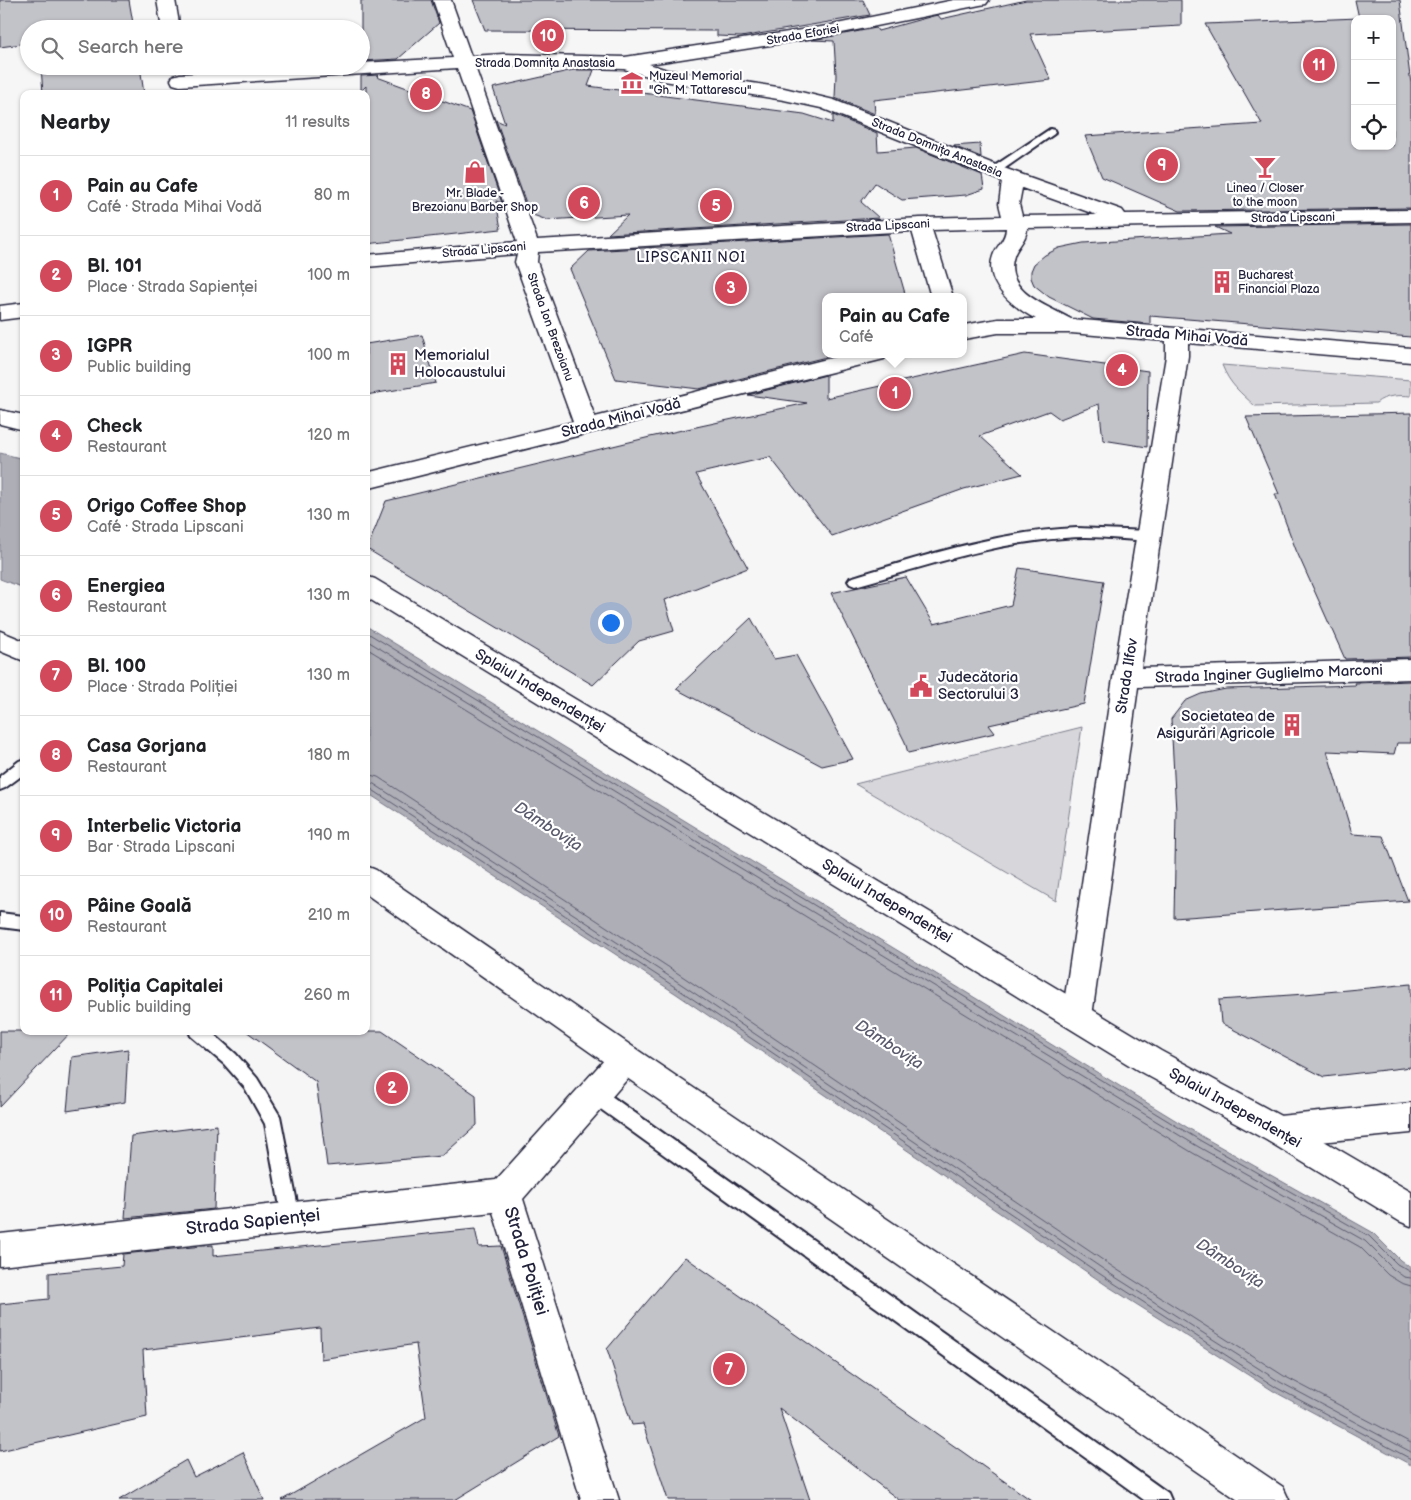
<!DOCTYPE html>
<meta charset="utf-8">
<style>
body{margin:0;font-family:"Balsamiq Sans",sans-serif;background:#f2f2f2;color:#202124}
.controls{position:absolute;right:15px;top:15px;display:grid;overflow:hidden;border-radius:10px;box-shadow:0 1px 4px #0004}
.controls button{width:45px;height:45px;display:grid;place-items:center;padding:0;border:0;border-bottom:1px solid #e0e0e0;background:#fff;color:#202124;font:25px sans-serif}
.you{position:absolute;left:610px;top:622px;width:18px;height:18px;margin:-12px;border:4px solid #fff;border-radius:50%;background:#1a73e8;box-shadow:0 0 0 8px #1a73e833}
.badge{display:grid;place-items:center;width:32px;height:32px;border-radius:50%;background:#d1495b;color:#fff;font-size:16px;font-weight:700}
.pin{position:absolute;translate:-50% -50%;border:2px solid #fff;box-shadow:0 1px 5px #0006}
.popup{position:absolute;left:822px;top:293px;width:145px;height:65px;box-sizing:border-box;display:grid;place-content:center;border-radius:10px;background:#fff;filter:drop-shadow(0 1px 4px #0005);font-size:16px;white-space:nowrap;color:#757577}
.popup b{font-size:19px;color:#202124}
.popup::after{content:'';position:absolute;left:50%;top:100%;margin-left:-10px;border:10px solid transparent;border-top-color:#fff}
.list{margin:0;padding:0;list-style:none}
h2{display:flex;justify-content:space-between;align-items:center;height:65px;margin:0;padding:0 20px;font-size:21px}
h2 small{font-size:16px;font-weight:400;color:#757577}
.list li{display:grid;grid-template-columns:32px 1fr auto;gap:15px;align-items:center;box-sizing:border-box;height:80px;padding:0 20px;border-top:1px solid #e0e0e0}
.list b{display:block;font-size:19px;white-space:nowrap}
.list p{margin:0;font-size:16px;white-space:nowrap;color:#757577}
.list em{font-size:16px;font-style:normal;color:#757577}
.icon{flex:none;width:28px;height:28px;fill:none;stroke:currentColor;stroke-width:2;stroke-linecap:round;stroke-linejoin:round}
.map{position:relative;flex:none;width:1411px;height:1500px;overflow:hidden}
.search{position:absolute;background:#fff;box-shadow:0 1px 4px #0004;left:20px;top:20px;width:350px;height:55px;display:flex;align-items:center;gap:12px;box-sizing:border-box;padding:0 18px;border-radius:28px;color:#757577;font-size:19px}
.panel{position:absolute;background:#fff;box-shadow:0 1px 4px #0004;left:20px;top:90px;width:350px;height:945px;border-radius:10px}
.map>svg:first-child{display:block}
.green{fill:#d7d7db;stroke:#7c7c8b}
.water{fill:#aeaeb7;stroke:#767685}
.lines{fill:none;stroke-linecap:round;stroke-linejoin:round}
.shore{stroke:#5a5a6d;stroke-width:1}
.building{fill:#c2c2c9;stroke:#22223b;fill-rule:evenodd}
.lane-casing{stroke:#22223b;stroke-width:4}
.street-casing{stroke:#22223b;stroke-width:3}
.primary-casing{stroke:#22223b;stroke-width:3}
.lane{fill:#fff;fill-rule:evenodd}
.street{fill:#fff;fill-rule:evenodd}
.primary{fill:#fff;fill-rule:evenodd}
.labels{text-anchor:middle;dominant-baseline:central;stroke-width:4.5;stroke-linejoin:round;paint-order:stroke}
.far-street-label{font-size:12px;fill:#22223b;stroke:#fff}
.far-poi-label{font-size:12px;fill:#22223b;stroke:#fff;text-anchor:start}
.far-neighbourhood-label{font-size:14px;letter-spacing:1px;fill:#22223b;stroke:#fff}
.street-label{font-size:15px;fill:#22223b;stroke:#fff}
.poi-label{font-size:15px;fill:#22223b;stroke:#fff;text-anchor:start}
.water-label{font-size:16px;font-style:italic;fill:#5a5a6d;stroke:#fff}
.near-street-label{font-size:18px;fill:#22223b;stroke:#fff}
</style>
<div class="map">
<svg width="1411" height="1500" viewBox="0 0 1411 1500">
<rect width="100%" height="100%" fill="#f6f6f7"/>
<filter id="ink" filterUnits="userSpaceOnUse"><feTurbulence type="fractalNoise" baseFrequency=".02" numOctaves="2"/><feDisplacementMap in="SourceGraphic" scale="10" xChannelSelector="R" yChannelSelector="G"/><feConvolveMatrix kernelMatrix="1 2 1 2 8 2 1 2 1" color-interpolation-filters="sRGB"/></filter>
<g filter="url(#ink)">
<path class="green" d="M 1222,365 L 1411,380 L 1411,396 C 1400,395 1385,395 1376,403 L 1255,406 C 1240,392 1230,385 1222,365 Z
M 1082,727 L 1056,901 L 855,784 Z"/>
<path class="water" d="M 0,453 L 24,459 L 24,588 L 0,579 Z
M 366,626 L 1203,1137 L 1372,1232 L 1400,1260 L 1411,1268 L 1411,1465 L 1275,1392 L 1106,1285 L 675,993 L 366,792 Z"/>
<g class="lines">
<path class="shore" d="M 366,632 L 1201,1141 L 1369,1236 L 1397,1264 L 1411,1272
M 366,640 L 1197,1146 L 1365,1241 L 1393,1269 L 1404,1277 L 1411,1278
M 366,648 L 1193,1153 L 1360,1247 L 1388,1275 L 1401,1283 L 1411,1286
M 366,774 L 378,777 L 685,978 L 1116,1269 L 1284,1376 L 1411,1443
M 366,782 L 374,784 L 681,984 L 1112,1275 L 1280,1382 L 1411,1452
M 366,788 L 371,789 L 678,989 L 1109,1280 L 1277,1388 L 1411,1459"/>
</g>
<path class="building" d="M 0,0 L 129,0 L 134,29 L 29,29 L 29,43 L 0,47 Z
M 361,0 L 431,0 L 439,23 L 398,59 L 361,61 Z
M 473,0 L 863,0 L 870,15 L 741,37 L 717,36 L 717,31 L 485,30 Z
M 1026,0 L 1181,0 L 1181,26 L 1030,34 L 1051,80 L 874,100 L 875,114 L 835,98 L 836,75 L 834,41 L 812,40 L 876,28 L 878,31 L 933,16 L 938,15 L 941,19 Z
M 1355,0 L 1400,0 L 1411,84 L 1411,208 L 1180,211 L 1102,177 L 1085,136 L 1262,124 L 1205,24 L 1359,18 ZM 1355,19 L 1392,19 L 1392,146 L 1355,146 Z
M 41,66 L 140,66 L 144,94 L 43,94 Z
M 573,70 L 594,70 L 588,86 L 804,114 L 833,123 L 833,115 L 877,133 L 878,151 L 916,148 L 982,175 L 984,189 L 966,195 L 902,200 L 875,183 L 861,202 L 879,218 L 608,234 L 628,215 L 547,220 L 530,214 L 496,120 L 505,124 L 493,88 Z
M 379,75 L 377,77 L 470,111 L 502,203 L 496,201 L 501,229 L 366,244 L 366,86 L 361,91 L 361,76 Z
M 980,144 L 981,157 L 953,146 Z
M 1411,224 L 1411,337 L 1150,316 L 1150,324 L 1093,319 L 1049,297 L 1034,285 L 1031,278 L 1031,271 L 1034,264 L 1045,255 L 1059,248 L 1083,243 L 1230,234 L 1215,227 Z
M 888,234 L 906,297 L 826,297 L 826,357 L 699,389 L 616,379 L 570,269 L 589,251 Z
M 422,335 L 436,383 L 366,395 L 366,344 Z
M 1025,354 L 1148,371 L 1147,447 L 1103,440 L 1099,404 L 1060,419 L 1049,411 L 980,436 L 1022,474 L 964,489 L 832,536 L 770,457 L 696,474 L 748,568 L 665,600 L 674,631 L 639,641 L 593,685 L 367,549 L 386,501 L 650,437 L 807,403 L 748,395 L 826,375 L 826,398 Z
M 1411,413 L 1411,657 L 1345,659 L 1296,550 L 1275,494 L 1279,494 L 1246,417 Z
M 1019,568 L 1104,581 L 1084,704 L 989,725 L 995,733 L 908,753 L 905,742 L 831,593 L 906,577 L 934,624 L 1011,605 Z
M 751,618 L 774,659 L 796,655 L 853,759 L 822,766 L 676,689 Z
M 1411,681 L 1411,743 L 1397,743 L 1394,754 L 1327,751 L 1352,834 L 1383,836 L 1408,901 L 1174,918 L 1176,812 L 1171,719 L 1185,701 L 1201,694 L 1226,689 L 1356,685 L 1355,683 Z
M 1411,984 L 1411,1067 L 1324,1077 L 1221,1023 L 1219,1000 L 1305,994 Z
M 0,1031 L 72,1031 L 0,1107 Z
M 246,1031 L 382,1031 L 476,1095 L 477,1125 L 442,1156 L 327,1166 L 316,1082 Z
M 128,1049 L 125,1102 L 67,1111 L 72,1057 Z
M 217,1125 L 214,1209 L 125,1218 L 131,1136 Z
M 475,1229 L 479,1247 L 501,1246 L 559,1436 L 455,1500 L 282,1500 L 426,1417 L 416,1344 L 321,1359 L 320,1328 L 143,1350 L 147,1417 L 0,1451 L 0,1304 L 49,1299 L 49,1273 L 122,1266 L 123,1254 L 213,1245 L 213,1256 Z
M 685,1257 L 1031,1500 L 899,1500 L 779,1408 L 810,1500 L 668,1500 L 643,1424 L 632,1425 L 607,1349 Z
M 243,1452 L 264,1500 L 119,1500 L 186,1460 L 194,1477 Z"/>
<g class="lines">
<defs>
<path id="lane" d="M 1050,129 L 1054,130 L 1055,132 L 1054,134 L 998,173 L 990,173 L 989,171 L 990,169 Z
M 1077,528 L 1148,531 L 1153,533 L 1155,536 L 1153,539 L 1148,541 C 1120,539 1092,535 1064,538 C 993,543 923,567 855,586 L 850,584 L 848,581 L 850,578 C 923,556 1000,531 1077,528 Z
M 24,759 L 24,774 L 5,788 L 0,790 L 0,776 L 19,761 Z
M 0,913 L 24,916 L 24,930 L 0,927 Z
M 189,1031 L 210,1031 L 236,1054 L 257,1078 L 280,1116 L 300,1218 L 297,1224 L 291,1227 L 285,1224 L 282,1218 L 265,1124 L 245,1088 L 224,1064 L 191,1036 Z
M 594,1086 L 600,1088 L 1168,1493 L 1171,1500 L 1144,1500 L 588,1100 L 585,1094 L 588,1088 Z"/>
<path id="street" d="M 157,0 L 175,0 L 180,29 L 162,29 Z
M 433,0 L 451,0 L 471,56 L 503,54 L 625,57 L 827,26 L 954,0 L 989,0 L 986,4 L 980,5 L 827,36 L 649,64 L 667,70 L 784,88 L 834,100 L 1001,167 L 1122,210 L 1125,214 L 1411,210 L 1411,222 L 1027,228 C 1027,240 1017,246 1014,256 C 1002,292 1049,306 1071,319 L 1411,348 L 1411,362 L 1188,343 L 1188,356 L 1141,668 L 1411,659 L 1411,679 L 1138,687 L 1092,1016 L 1088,1025 L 1077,1029 L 1066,1025 L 1062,1016 L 1113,678 L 1166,356 L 1166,341 L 1071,333 L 998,333 L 964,339 L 964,325 L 998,319 L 1036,319 C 1015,308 983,284 993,256 C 996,246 1006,240 1006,228 L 932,230 L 953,297 L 931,297 L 912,231 L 538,252 L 537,262 L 595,417 L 847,354 L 887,354 L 884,359 L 366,489 L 366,473 L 573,422 L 515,262 L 517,254 L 366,267 L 366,255 L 517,242 L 457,68 L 180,86 L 173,84 L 171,80 L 173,76 L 180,74 L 312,66 L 361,66 L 361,63 L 453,58 ZM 503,66 L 624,69 L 664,81 L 784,100 L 821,108 L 1002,181 L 999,204 L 1002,216 L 920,218 L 537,240 L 475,67 ZM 1022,188 L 1097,215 L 1022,216 L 1019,204 Z
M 24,303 L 24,317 L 0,320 L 0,306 Z
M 625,1045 L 636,1049 L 641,1059 L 636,1069 L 523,1199 L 619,1500 L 581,1500 L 493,1212 L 0,1266 L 0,1234 L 496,1180 L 614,1049 Z
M 1411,1103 L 1411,1133 L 1279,1146 L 1268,1141 L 1263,1131 L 1268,1121 L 1279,1116 Z"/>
<path id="primary" d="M 0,410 L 24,415 L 24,430 L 0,424 Z
M 366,576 L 375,579 L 1161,1051 L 1290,1121 L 1411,1192 L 1411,1226 L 1399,1221 L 1268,1141 L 1139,1071 L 366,597 Z
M 0,631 L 24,641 L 24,661 L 0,651 Z
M 366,866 L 376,870 L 636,1049 L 1283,1487 L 1289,1500 L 1238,1500 L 614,1069 L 366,894 Z"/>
</defs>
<use href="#lane" class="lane-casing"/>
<use href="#street" class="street-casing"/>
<use href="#primary" class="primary-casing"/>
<use href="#lane" class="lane"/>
<use href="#street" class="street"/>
<use href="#primary" class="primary"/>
</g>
</g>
<defs>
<symbol id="museum-bare" viewBox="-9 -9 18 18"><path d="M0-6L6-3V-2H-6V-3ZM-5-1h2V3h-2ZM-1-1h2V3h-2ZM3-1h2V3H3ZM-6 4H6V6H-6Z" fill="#d1495b" stroke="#fff" stroke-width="2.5" paint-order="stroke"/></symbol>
<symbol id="bar-bare" viewBox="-9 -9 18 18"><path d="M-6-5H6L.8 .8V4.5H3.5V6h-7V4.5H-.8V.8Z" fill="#d1495b" stroke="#fff" stroke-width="2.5" paint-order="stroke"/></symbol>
<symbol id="shop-bare" viewBox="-9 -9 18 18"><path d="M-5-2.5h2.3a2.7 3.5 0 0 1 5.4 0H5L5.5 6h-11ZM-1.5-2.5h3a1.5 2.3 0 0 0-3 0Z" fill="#d1495b" stroke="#fff" stroke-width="2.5" paint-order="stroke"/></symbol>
<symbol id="building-bare" viewBox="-9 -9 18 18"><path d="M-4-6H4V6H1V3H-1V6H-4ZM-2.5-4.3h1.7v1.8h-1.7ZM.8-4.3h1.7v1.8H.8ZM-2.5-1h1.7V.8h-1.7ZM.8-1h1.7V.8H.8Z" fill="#d1495b" stroke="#fff" stroke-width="2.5" paint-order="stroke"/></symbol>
<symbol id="civic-bare" viewBox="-9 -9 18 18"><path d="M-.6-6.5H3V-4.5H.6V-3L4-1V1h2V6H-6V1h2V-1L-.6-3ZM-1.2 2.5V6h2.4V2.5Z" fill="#d1495b" stroke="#fff" stroke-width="2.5" paint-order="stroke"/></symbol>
</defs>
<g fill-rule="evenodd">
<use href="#museum-bare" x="616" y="67" width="32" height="32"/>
<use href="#bar-bare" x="1249" y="151" width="32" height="32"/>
<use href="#shop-bare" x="459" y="156" width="32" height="32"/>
<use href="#building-bare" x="1206" y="266" width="32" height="32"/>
<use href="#building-bare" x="382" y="348" width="32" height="32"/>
<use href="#civic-bare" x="905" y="670" width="32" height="32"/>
<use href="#building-bare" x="1276" y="709" width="32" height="32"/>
</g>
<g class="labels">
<g class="far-street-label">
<text transform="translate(803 35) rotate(-10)">Strada Eforiei</text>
<text x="545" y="63">Strada Domnița Anastasia</text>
<text transform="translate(937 148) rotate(22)">Strada Domnița Anastasia</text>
<text transform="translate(1293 218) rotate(-1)">Strada Lipscani</text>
<text transform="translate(888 226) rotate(-3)">Strada Lipscani</text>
<text transform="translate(484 250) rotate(-5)">Strada Lipscani</text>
<text transform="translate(550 327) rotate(70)">Strada Ion Brezoianu</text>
</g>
<g class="far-poi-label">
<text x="649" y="76">Muzeul Memorial<tspan x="649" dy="14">"Gh. M. Tattarescu"</tspan></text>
<text x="1265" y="188" text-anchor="middle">Linea / Closer<tspan x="1265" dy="14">to the moon</tspan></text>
<text x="475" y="193" text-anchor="middle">Mr. Blade -<tspan x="475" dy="14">Brezoianu Barber Shop</tspan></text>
<text x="1238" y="275">Bucharest<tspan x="1238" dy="14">Financial Plaza</tspan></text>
</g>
<g class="far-neighbourhood-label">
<text x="691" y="257">LIPSCANII NOI</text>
</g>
<g class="street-label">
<text transform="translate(1187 336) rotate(5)">Strada Mihai Vodă</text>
<text transform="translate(621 418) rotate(-14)">Strada Mihai Vodă</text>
<text transform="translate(1269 674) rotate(-2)">Strada Inginer Guglielmo Marconi</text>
<text transform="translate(1127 676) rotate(-81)">Strada Ilfov</text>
<text transform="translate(540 691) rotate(31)">Splaiul Independenței</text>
<text transform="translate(887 901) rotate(31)">Splaiul Independenței</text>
<text transform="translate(1235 1108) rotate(29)">Splaiul Independenței</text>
</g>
<g class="poi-label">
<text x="414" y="355">Memorialul<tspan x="414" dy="17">Holocaustului</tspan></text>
<text x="938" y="677">Judecătoria<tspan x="938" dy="17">Sectorului 3</tspan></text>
<text x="1275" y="716" text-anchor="end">Societatea de<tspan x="1275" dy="17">Asigurări Agricole</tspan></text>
</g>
<g class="water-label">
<text transform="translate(548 827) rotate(33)">Dâmbovița</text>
<text transform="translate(889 1045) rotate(33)">Dâmbovița</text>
<text transform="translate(1230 1264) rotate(33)">Dâmbovița</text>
</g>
<g class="near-street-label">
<text transform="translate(253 1222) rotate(-6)">Strada Sapienței</text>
<text transform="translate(526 1261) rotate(73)">Strada Poliției</text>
</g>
</g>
</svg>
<div class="controls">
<button>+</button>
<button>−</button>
<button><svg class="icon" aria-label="locate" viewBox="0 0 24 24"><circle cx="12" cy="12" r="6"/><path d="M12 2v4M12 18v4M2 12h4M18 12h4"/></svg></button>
</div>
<div class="you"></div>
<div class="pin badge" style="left:895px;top:393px">1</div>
<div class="popup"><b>Pain au Cafe</b>Café</div>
<div class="pin badge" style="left:392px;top:1088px">2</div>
<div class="pin badge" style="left:731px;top:288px">3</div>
<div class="pin badge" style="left:1122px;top:370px">4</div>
<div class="pin badge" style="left:716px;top:206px">5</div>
<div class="pin badge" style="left:584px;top:203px">6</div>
<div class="pin badge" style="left:729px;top:1369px">7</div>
<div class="pin badge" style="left:426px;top:94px">8</div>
<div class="pin badge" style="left:1162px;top:165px">9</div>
<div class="pin badge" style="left:548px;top:36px">10</div>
<div class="pin badge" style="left:1319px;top:65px">11</div>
<div class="search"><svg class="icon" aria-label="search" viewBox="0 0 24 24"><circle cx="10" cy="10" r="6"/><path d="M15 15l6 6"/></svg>Search here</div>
<section class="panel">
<h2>Nearby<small>11 results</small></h2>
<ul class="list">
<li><span class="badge">1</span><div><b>Pain au Cafe</b><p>Café · Strada Mihai Vodă</p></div><em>80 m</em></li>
<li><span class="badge">2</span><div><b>Bl. 101</b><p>Place · Strada Sapienței</p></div><em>100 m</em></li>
<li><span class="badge">3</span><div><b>IGPR</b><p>Public building</p></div><em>100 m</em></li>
<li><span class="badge">4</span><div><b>Check</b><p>Restaurant</p></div><em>120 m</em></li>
<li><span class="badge">5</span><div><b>Origo Coffee Shop</b><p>Café · Strada Lipscani</p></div><em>130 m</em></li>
<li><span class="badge">6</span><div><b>Energiea</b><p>Restaurant</p></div><em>130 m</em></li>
<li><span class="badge">7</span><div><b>Bl. 100</b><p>Place · Strada Poliției</p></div><em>130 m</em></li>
<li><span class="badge">8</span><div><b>Casa Gorjana</b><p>Restaurant</p></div><em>180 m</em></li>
<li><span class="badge">9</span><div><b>Interbelic Victoria</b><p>Bar · Strada Lipscani</p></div><em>190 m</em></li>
<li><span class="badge">10</span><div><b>Pâine Goală</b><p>Restaurant</p></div><em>210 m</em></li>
<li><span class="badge">11</span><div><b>Poliția Capitalei</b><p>Public building</p></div><em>260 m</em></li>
</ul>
</section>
</div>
